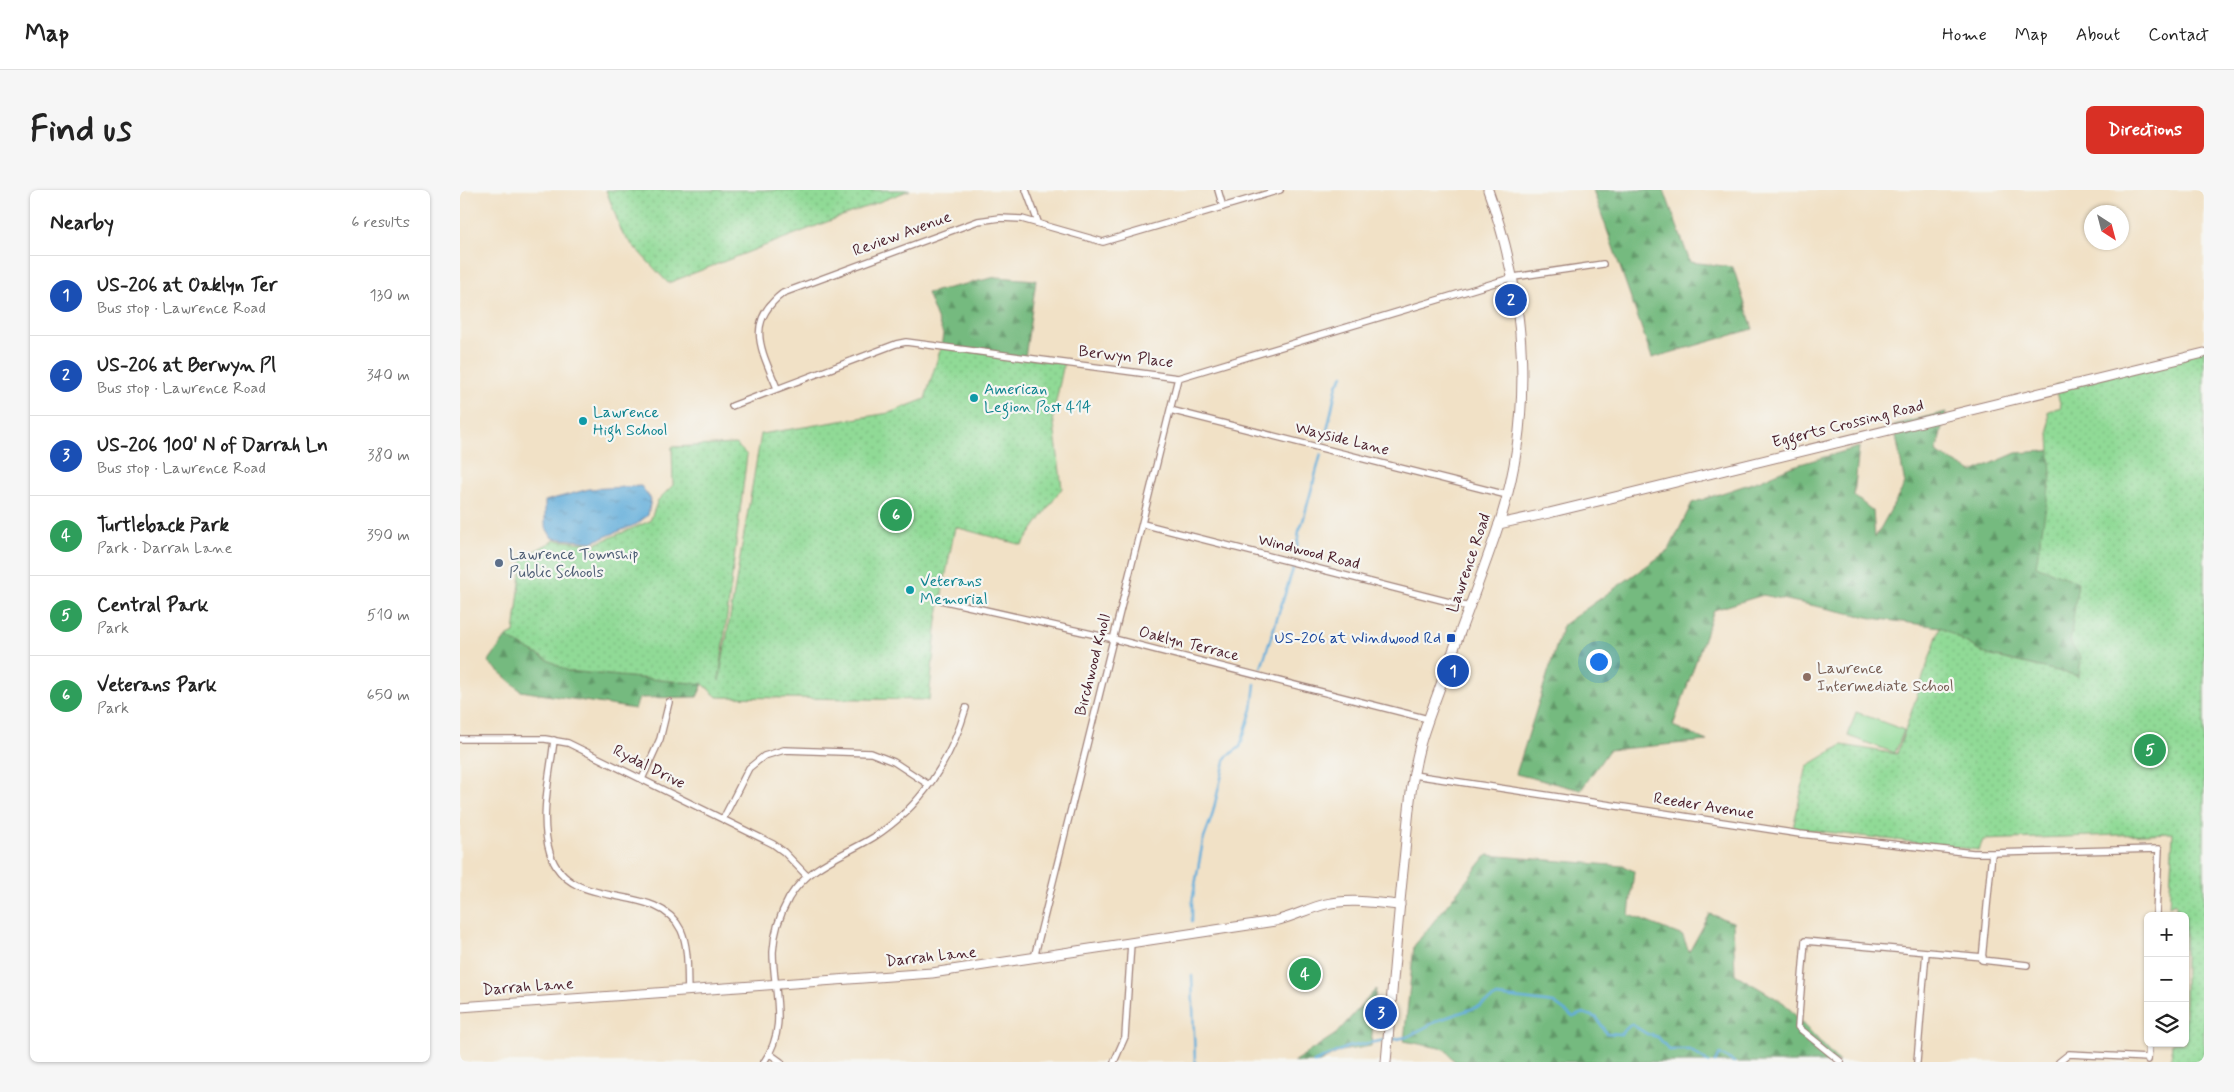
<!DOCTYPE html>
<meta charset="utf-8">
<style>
body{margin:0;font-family:Mynerve,sans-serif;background:#f6f6f6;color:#222}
.controls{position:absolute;right:15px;bottom:15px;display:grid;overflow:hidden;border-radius:8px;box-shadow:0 1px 4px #0004}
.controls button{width:45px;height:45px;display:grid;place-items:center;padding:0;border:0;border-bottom:1px solid #e0e0e0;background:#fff;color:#222;font:25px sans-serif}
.compass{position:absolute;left:1624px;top:15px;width:45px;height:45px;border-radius:50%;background:#fff;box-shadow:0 1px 4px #0004;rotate:144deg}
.you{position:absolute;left:1138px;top:471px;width:18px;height:18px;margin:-12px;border:4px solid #fff;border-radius:50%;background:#1a73e8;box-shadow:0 0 0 8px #1a73e833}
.badge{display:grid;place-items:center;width:32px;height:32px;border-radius:50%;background:#d93025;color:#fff;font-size:16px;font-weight:700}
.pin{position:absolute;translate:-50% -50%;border:2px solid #fff;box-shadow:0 1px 5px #0006}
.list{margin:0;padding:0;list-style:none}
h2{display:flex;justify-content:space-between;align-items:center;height:65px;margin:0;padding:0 20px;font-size:21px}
h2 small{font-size:16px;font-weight:400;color:#767676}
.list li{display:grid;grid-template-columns:32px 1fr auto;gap:15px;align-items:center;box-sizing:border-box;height:80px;padding:0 20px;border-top:1px solid #e0e0e0}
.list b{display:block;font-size:19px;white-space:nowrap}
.list p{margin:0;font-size:16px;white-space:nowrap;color:#767676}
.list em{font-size:16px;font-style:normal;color:#767676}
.icon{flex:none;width:28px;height:28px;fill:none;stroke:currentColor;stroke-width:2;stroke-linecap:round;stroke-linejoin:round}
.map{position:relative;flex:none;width:1744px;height:872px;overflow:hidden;border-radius:8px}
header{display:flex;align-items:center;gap:30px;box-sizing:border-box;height:70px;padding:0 25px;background:#fff;border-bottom:1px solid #e0e0e0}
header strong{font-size:24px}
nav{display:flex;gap:28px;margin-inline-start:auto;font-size:18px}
.intro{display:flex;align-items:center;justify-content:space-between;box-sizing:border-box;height:120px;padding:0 30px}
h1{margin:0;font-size:35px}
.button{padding:12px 22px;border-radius:8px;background:#d93025;color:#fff;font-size:18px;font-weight:700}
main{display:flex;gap:30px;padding:0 30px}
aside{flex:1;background:#fff;border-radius:8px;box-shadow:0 1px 4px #0004}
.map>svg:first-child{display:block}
.grass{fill:#90da96;stroke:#6d7c60}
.forest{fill:url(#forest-firs);stroke:#5f6c55}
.park{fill:url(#park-dots);stroke:#6d7c60}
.water{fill:url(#water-ripples);stroke:#566682}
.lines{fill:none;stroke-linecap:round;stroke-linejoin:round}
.stream{stroke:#62adda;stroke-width:2.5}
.street-casing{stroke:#9e8078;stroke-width:8}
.secondary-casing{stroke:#9e8078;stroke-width:11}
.primary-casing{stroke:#9e8078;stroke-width:11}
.street{stroke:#fff;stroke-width:5.5}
.secondary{stroke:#fff;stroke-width:9}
.primary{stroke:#fff;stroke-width:9}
.culture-dot{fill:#0f9aa8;stroke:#f6f6f2;stroke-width:2}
.service-dot{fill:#5c6f8a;stroke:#f6f6f2;stroke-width:2}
.transit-dot{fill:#1a4fb4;stroke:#f6f6f2;stroke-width:2}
.education-dot{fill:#8d6e63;stroke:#f6f6f2;stroke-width:2}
.labels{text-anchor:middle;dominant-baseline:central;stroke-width:4.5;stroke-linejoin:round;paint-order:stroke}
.street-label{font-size:16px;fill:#4a1f2b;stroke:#f6f6f2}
.culture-label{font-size:16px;fill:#0d838f;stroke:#f6f6f2;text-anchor:start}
.service-label{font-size:16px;fill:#4e5e75;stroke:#f6f6f2;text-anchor:start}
.transit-label{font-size:16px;fill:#164399;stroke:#f6f6f2;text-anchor:end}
.education-label{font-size:16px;fill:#785e54;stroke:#f6f6f2;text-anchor:start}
</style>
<header>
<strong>Map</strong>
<nav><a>Home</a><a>Map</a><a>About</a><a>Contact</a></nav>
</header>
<div class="intro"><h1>Find us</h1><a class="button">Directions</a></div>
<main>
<aside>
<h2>Nearby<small>6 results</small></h2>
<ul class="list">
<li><span class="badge" style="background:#1a4fb4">1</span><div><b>US-206 at Oaklyn Ter</b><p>Bus stop · Lawrence Road</p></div><em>130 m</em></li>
<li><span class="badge" style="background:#1a4fb4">2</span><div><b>US-206 at Berwyn Pl</b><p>Bus stop · Lawrence Road</p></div><em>340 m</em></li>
<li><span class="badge" style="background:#1a4fb4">3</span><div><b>US-206 100' N of Darrah Ln</b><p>Bus stop · Lawrence Road</p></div><em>380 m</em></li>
<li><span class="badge" style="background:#2e9e5b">4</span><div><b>Turtleback Park</b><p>Park · Darrah Lane</p></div><em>390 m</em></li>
<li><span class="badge" style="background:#2e9e5b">5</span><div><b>Central Park</b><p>Park</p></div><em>510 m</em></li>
<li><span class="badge" style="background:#2e9e5b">6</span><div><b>Veterans Park</b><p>Park</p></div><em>650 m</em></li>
</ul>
</aside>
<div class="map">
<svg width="1744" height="872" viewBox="0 0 1744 872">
<defs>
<pattern id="forest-firs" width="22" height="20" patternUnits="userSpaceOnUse" patternTransform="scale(1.25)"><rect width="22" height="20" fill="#74ba7f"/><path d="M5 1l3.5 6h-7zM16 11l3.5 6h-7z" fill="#619768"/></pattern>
<pattern id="park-dots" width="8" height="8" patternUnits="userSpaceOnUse" patternTransform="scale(1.25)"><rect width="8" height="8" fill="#90da96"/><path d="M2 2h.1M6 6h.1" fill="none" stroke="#7ebb81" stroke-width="1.8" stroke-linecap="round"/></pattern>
<pattern id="water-ripples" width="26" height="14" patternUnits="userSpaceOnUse" patternTransform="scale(1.25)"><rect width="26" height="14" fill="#62adda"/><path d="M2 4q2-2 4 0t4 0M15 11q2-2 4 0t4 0" fill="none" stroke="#538cb1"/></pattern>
</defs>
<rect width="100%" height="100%" fill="#f6f6f2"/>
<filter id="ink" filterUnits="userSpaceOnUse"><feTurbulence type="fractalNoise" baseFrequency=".02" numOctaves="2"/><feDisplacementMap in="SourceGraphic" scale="10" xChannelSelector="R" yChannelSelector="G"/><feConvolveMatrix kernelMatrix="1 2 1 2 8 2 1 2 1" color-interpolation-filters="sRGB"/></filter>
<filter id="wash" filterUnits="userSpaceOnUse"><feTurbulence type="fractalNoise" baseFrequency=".0096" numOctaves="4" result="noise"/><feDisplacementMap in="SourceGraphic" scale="20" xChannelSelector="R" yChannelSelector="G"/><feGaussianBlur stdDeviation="1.12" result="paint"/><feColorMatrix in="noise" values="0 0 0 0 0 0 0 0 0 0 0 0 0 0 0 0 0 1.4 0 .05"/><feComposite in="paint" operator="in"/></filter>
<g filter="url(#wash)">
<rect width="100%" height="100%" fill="#f1e1c6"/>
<path class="grass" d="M 1396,522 L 1444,540 L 1435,563 L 1388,546 Z"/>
<path class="forest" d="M 1133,0 L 1204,0 L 1230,72 L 1273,77 L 1293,139 L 1192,168 Z
M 536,87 L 576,90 L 565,168 L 481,157 L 483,144 L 467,103 Z
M 1486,222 L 1476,262 L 1512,282 L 1556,263 L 1613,259 L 1632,388 L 1619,486 L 1527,465 L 1480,437 L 1412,428 L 1303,405 L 1254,420 L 1213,536 L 1247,551 L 1149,560 L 1121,600 L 1056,584 L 1103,435 L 1209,360 L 1232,313 L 1301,290 L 1330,277 L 1399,257 L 1394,306 L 1413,321 L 1415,348 L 1445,294 L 1434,235 Z
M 46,447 L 108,481 L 243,494 L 237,507 L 179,508 L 175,519 L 61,501 L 28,472 Z
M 1027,665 L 1163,676 L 1174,681 L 1169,725 L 1223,746 L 1229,762 L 1250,724 L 1273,732 L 1275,784 L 1324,813 L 1379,872 L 995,872 L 985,859 L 944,851 L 954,756 Z
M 916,799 L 911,856 L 881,861 L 859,872 L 833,872 L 876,844 Z"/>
<path class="park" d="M 146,0 L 450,0 L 208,93 L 163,45 Z
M 481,157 L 604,173 L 593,226 L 602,298 L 562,355 L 495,337 L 477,430 L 469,510 L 257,507 L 243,494 L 108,481 L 46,447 L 54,443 L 63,367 L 95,350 L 135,354 L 190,331 L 198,310 L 213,295 L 212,257 L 276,254 L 287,265 L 259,491 L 301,244 L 429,223 L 465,209 Z
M 1744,158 L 1744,872 L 1711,871 L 1712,853 L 1725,853 L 1725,726 L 1716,726 L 1716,713 L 1709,716 L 1713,643 L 1523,650 L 1519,660 L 1333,638 L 1347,576 L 1382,555 L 1437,564 L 1480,437 L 1527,465 L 1619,486 L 1621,467 L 1610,453 L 1618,392 L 1576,376 L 1591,287 L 1588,221 L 1601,217 L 1595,195 Z"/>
<path class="water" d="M 181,296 L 191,309 L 188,325 L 177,334 L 132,352 L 92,348 L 85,336 L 85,311 L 129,299 Z"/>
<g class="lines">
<path class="stream" d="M 865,250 L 877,195 L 883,185
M 836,364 L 839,341 L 843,331 L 861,264
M 801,478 L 833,379
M 732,731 L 732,712 L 743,651 L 752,626 L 766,567 L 780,557 L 792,519 L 795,494
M 732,786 L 735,872
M 930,850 L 947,847 L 979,830 L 1020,816 L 1037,806 L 1094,813 L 1113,827 L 1123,823 L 1137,828 L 1146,843 L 1161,844 L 1171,834 L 1187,844 L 1198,847 L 1209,860 L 1230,860 L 1248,872
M 854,872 L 888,857 L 925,850
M 1255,872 L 1260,864 L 1274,872"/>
</g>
</g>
<g filter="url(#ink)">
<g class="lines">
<defs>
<path id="street" d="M 566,0 L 578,32
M 758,0 L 763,17
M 317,198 C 302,161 284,133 323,103 L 518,31 L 540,28 L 562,29 L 643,52 L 820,0
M 272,216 L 436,154 L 446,152 L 718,188 L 1054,87 L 1143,74
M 710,220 L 1047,305
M 683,334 L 1009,417
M 481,410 L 654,449 L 968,529
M 0,549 L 85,549 L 108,553 L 313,654 L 324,662 L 347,686
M 94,550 C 90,586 79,628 90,663 C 109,725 196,689 221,740 C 229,758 227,781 228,801
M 954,585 L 1340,644 L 1513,663 L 1532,663
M 182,589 L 200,549 L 209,512
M 263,629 L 289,578 L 304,566 L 324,560 L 411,563 L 434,572 L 469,595
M 574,768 L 718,188
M 1567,775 L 1522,770 L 1532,663 L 1699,659 L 1696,726
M 310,864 L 321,872
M 1688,870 L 1689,853
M 304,872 C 329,836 313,802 313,762 C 314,743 320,724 329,708 C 349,675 383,666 414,647 C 461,617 491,570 506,518
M 654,872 L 665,847 L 671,753
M 1381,872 L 1338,837 L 1345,751 L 1523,767
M 1457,872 L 1466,762
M 1599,872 L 1609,864 L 1688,868"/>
<path id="secondary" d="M 1039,334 L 1089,323 L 1744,163
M 0,817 L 472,783 L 815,731 C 833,727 849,718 866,714 C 891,708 916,713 940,715"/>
<path id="primary" d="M 926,872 C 932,805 937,738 944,671 C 948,632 950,593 960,555 C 967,530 977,507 985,483 C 1002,436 1020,390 1036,343 C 1075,231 1068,110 1028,0"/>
</defs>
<use href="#street" class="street-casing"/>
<use href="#secondary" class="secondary-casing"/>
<use href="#primary" class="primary-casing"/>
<use href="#street" class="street"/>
<use href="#secondary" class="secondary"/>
<use href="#primary" class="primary"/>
</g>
</g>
<g class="culture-dot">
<circle cx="514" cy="208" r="5"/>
<circle cx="123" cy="231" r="5"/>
<circle cx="450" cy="400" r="5"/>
</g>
<circle class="service-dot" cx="39" cy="373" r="5"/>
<rect class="transit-dot" x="986" y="443" width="10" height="10" rx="2.5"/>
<circle class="education-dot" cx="1347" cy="487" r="5"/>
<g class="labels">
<g class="street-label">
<text transform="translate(442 44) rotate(-20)">Review Avenue</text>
<text transform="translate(666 167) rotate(7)">Berwyn Place</text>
<text transform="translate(1388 234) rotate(-14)">Eggerts Crossing Road</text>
<text transform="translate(882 249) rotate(14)">Wayside Lane</text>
<text transform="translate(849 362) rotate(14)">Windwood Road</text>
<text transform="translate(1009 373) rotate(-71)">Lawrence Road</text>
<text transform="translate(729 454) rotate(14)">Oaklyn Terrace</text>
<text transform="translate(633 475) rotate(-76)">Birchwood Knoll</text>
<text transform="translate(189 577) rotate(27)">Rydal Drive</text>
<text transform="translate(1244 616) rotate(9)">Reeder Avenue</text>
<text transform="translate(471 767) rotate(-6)">Darrah Lane</text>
<text transform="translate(68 797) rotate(-4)">Darrah Lane</text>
</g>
<g class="culture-label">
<text x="524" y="199">American<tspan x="524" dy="18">Legion Post 414</tspan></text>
<text x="133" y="222">Lawrence<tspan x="133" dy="18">High School</tspan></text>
<text x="460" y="391">Veterans<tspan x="460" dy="18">Memorial</tspan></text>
</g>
<g class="service-label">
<text x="49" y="364">Lawrence Township<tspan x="49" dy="18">Public Schools</tspan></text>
</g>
<g class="transit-label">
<text x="981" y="448">US-206 at Windwood Rd</text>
</g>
<g class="education-label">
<text x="1357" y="478">Lawrence<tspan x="1357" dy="18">Intermediate School</tspan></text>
</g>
</g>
</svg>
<div class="controls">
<button>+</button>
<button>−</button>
<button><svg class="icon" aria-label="layers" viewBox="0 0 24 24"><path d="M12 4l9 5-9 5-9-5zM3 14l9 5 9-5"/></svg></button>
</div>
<svg class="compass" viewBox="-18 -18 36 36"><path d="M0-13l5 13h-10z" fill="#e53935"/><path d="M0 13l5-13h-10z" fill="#767676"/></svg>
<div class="you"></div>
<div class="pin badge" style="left:993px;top:481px;background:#1a4fb4">1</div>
<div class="pin badge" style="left:1051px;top:110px;background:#1a4fb4">2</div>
<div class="pin badge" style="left:921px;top:823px;background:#1a4fb4">3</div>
<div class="pin badge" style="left:845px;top:784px;background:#2e9e5b">4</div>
<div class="pin badge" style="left:1690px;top:560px;background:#2e9e5b">5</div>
<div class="pin badge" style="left:436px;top:325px;background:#2e9e5b">6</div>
</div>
</main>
